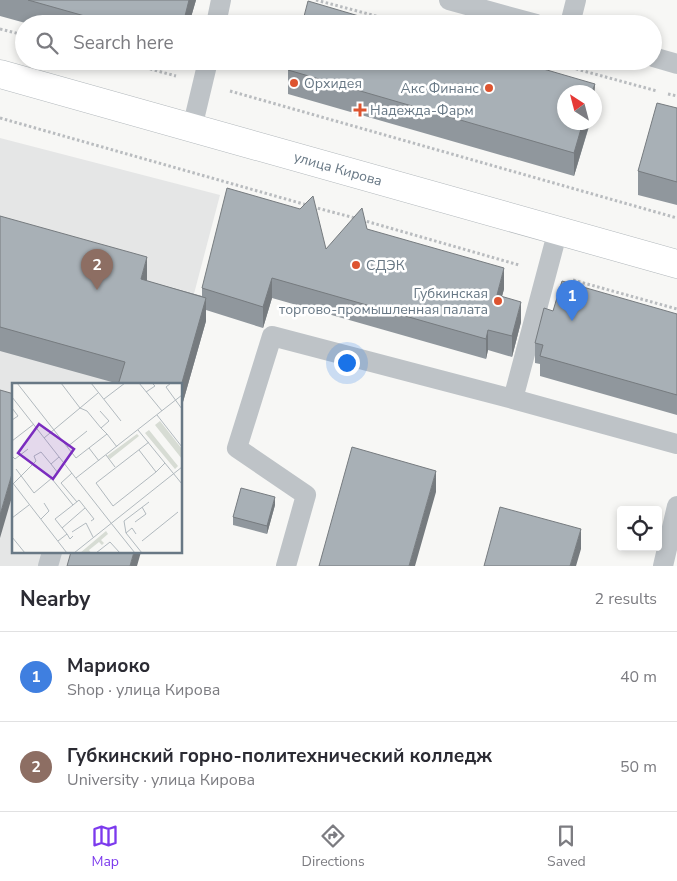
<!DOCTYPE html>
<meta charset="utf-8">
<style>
body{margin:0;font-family:"Nunito Sans",sans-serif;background:#f7f7f7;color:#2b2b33}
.controls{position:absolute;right:15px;bottom:15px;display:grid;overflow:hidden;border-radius:5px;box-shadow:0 2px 8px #0003}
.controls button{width:45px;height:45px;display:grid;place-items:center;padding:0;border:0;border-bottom:1px solid #e1e1e2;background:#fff;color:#2b2b33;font:25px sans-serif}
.compass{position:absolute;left:557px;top:85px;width:45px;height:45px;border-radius:50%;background:#fff;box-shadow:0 2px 8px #0003;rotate:324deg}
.you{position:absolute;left:346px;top:362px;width:18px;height:18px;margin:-12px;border:4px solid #fff;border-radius:50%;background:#1a73e8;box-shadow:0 0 0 8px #1a73e833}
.badge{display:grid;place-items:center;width:32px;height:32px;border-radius:50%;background:#7c3aed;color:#fff;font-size:16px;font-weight:700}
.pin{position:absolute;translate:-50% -41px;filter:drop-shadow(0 1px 2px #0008)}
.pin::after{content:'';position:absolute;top:26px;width:18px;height:15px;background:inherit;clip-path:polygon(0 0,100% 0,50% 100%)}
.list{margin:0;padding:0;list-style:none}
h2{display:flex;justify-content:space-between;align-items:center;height:65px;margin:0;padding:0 20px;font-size:21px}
h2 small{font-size:16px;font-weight:400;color:#7c7c81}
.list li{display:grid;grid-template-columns:32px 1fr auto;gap:15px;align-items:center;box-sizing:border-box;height:90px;padding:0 20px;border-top:1px solid #e1e1e2}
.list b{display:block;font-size:19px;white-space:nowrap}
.list p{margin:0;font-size:16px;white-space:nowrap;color:#7c7c81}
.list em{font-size:16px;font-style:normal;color:#7c7c81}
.icon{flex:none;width:28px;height:28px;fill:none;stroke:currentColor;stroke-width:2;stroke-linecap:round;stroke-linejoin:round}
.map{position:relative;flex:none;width:677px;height:566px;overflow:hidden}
.search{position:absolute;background:#fff;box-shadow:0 2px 8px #0003;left:15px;right:15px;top:15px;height:55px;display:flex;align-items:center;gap:12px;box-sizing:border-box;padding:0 18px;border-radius:28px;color:#7c7c81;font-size:19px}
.sheet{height:245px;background:#fff}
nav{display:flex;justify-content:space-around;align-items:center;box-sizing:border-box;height:70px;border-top:1px solid #e1e1e2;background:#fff;font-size:14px;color:#7c7c81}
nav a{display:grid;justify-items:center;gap:2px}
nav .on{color:#7c3aed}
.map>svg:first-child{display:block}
.built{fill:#e5e6e6}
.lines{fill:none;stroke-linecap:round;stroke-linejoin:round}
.secondary-casing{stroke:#b1b7bb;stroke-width:29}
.path{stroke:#b9bcbf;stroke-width:3;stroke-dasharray:2.5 2.5;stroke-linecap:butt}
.service{stroke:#bec3c7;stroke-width:20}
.secondary{stroke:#fff;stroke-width:28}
.wall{fill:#90979d}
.shaded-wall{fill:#767b7f}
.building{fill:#a8b0b6;stroke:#767b7f}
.poi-dot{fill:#dd5430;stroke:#fff;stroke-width:2}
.labels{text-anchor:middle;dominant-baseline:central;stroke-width:5;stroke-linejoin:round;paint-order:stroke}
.poi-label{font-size:14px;fill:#687885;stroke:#fff;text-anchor:start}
.street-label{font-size:14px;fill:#687885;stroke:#fff}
.inset-road{fill:none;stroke:#b1b9be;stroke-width:1}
.view{fill:#7b2cbf;fill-opacity:0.15;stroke:#7b2cbf;stroke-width:2.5}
.inset-edge{fill:none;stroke:#687885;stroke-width:2.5}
</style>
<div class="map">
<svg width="677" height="566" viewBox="0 0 677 566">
<rect width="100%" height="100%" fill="#f7f7f5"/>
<path class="built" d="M 0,138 L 220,195 L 170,385 L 14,385 L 14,552 L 125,552 L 122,566 L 0,566 Z"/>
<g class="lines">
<defs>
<path id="secondary" d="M 0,74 L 677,264"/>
</defs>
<use href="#secondary" class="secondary-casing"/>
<path class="path" d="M 316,0 L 406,24
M 0,29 L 24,35
M 121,61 L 176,76
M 547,61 L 657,91
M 230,91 L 677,218
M 668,94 L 677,96
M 0,118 L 307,205
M 313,207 L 355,218
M 362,220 L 519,265
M 573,280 L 677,309"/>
<path class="service" d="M 449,0 L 536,24
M 216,24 L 221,0
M 570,24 L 576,0
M 653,57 L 677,64
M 192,128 L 208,61
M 513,399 L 677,444
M 48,566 L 52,552
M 286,566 L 306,495 L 237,448 L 272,336 L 513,399 L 558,230
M 663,566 L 677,506"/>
<use href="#secondary" class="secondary"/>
</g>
<path class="wall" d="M 0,0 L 196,0 L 189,24 L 29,24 L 0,16 Z
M 163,61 L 179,61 L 178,65 Z
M 288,70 L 595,107 L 574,176 L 288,94 Z
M 677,108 L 677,205 L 638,195 L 638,171 Z
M 0,216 L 147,280 L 147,281 L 202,296 L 202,288 L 326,249 L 367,229 L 504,289 L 502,296 L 521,322 L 512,357 L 488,350 L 486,359 L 272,298 L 263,328 L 206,310 L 206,321 L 181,409 L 181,385 L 119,384 L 0,351 Z
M 553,311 L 677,314 L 677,415 L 540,376 L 540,364 L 535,363 L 535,343 Z
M 275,505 L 267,534 L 233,525 L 233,517 Z"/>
<path class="shaded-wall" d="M 189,0 L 196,0 L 189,24 L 183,24 Z
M 595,84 L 594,108 L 594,92 L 592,92 Z
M 583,122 L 590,122 L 574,176 L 574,153 Z
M 147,257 L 147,280 L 141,302 L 141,279 Z
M 504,268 L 504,289 L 497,315 L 497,295 Z
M 272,278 L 272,298 L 263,328 L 263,307 Z
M 206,298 L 206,321 L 181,409 L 181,386 Z
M 521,302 L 521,322 L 512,357 L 512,336 Z
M 488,330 L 488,350 L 486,359 L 486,339 Z
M 14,467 L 14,490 L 0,538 L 0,515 Z
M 436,471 L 436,492 L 415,566 L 409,566 Z
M 275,497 L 275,505 L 267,534 L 267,526 Z
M 581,529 L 581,549 L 576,566 L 570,566 Z
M 134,552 L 141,552 L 137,566 L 130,566 Z"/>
<path class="building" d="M 28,0 L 189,0 L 183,24 L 113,24 Z
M 308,1 L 386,24 L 302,24 Z
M 291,61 L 516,61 L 595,84 L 592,92 L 564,92 L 564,122 L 583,122 L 574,153 L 288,70 Z
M 657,103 L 677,108 L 677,182 L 638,171 Z
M 227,188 L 300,209 L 313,196 L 326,249 L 362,208 L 367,229 L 504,268 L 497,295 L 521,302 L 512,336 L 488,330 L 486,339 L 272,278 L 263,307 L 202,288 Z
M 0,216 L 147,257 L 141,279 L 206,298 L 181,386 L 181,385 L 118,385 L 125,362 L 0,327 Z
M 562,281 L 677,314 L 677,395 L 540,356 L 543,345 L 535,343 L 544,308 L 553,311 Z
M 0,390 L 14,394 L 14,467 L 0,515 Z
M 352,447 L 436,471 L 409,566 L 319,566 Z
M 241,488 L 275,497 L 267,526 L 233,517 Z
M 500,507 L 581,529 L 570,566 L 484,566 Z
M 71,552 L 134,552 L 130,566 L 67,566 Z"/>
<g class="poi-dot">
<circle cx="294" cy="83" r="5"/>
<circle cx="489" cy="88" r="5"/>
<path d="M357.5 102.5h5v5h5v5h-5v5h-5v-5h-5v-5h5z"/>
<circle cx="356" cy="265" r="5"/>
<circle cx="498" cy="301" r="5"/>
</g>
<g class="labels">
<g class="poi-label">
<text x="304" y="83">Орхидея</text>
<text x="479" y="88" text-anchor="end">Акс Финанс</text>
<text x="370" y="110">Надежда-Фарм</text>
<text x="366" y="265">СДЭК</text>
<text x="488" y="293" text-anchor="end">Губкинская<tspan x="488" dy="16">торгово-промышленная палата</tspan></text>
</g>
<g class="street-label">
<text transform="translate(338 169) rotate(16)">улица Кирова</text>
</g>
</g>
<g transform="translate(12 383)">
<rect width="170" height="170" fill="#f7f7f5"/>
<path d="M 94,148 L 96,151 L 89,157 L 92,160 L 90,162 L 87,159 L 77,167 L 79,170 L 68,170 Z" fill="#d7dcd4"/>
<path d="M 148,38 L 170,66 L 170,76 L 143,42 ZM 137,47 L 166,83 L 163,86 L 133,50 ZM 125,51 L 127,53 L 98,76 L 95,73 Z" fill="#d7dcd4"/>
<path class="inset-road" d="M 5,0 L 64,75 L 95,51 L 89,45M 49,0 L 68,25M 79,0 L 109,38M 127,0 L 150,28M 159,0 L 154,4 L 170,26M 134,9 L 143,3 L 140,0M 0,14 L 99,140M 92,16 L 113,0M 0,25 L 6,33 L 0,37M 68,25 L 75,28 L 89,45 L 97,38 L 88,28M 145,32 L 170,64M 126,47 L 170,101M 95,51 L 105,64M 32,55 L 86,10M 0,58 L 22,41M 137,59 L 84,100 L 101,123 L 144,89M 55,64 L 75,48M 77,65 L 87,78M 127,67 L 144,89 L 153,80M 94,72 L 103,84M 0,73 L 3,76 L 16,66M 4,86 L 22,110 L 46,90 L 39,81M 60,90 L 49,100 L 65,119M 64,95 L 170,12M 40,96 L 61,122 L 67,117 L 82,136 L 79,138M 0,99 L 55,170M 1,101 L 24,78 L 22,73 L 29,69 L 39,81 L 47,74M 0,135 L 17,122M 29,136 L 37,128 L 32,120M 123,139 L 134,131 L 130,124M 99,140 L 123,170M 50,145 L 73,125M 60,149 L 74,140 L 81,154M 114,150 L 130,170M 55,151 L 43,136 L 61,122M 124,151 L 120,145 L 114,150 L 112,138 L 137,119M 0,154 L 13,170M 46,158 L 55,151 L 58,156 L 61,153M 130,158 L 166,129M 62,170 L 170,84M 84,170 L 98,159 L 108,170"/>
<path class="view" d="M 27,41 L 62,66 L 41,96 L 6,70 Z"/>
<rect width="170" height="170" class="inset-edge"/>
</g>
</svg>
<div class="controls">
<button><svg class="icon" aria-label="locate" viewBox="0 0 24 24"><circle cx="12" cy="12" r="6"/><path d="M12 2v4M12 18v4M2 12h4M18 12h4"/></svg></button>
</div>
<svg class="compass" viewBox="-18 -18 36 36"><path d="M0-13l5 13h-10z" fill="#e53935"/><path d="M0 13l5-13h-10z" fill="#7c7c81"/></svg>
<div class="you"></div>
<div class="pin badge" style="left:572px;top:321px;background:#3f7fe0">1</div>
<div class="pin badge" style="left:97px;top:290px;background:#8d6e63">2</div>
<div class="search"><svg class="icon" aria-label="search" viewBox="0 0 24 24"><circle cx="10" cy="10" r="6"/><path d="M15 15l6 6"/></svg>Search here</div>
</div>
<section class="sheet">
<h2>Nearby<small>2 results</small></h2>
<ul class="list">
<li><span class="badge" style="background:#3f7fe0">1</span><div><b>Мариоко</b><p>Shop · улица Кирова</p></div><em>40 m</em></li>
<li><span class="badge" style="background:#8d6e63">2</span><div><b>Губкинский горно-политехнический колледж</b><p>University · улица Кирова</p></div><em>50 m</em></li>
</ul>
</section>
<nav>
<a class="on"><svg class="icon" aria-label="map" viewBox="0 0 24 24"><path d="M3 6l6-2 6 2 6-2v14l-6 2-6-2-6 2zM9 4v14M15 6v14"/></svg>Map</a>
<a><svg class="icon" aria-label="directions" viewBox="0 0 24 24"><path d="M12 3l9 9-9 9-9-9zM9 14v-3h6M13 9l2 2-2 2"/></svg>Directions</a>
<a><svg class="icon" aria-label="saved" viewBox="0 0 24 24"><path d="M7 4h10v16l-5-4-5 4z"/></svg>Saved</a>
</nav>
